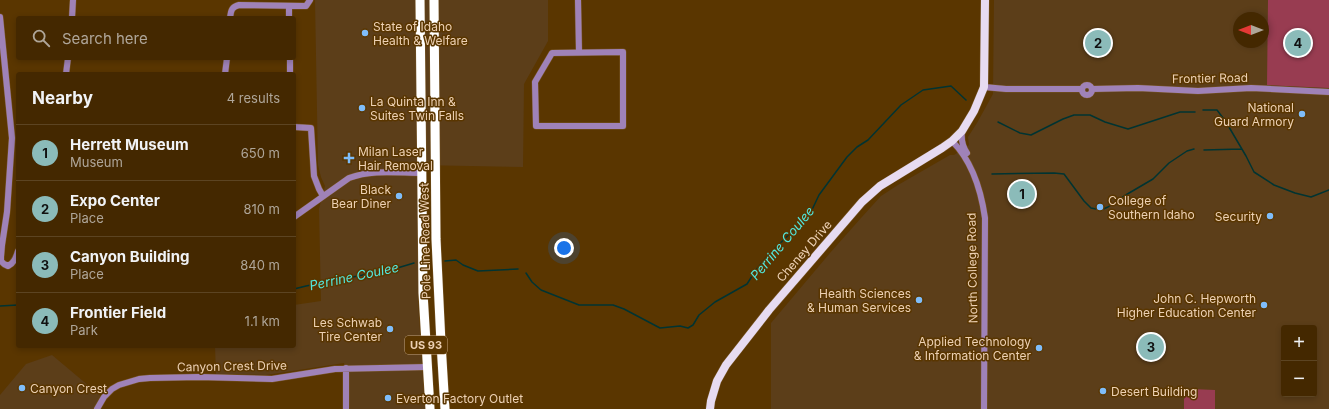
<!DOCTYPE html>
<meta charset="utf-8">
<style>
body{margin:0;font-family:Inter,sans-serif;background:#4b300a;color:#f1f3f6}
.controls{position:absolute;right:12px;bottom:12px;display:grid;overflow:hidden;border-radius:4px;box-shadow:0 2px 6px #0003}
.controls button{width:36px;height:36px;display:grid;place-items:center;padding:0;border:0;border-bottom:1px solid #5c4422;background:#442800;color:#f1f3f6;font:20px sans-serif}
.compass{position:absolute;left:1233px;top:12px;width:36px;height:36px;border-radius:50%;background:#442800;box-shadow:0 2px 6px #0003;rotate:270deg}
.you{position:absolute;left:564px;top:248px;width:14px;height:14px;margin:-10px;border:3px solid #fff;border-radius:50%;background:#1a73e8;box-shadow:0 0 0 6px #1a73e833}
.badge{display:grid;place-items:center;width:26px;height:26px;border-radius:50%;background:#8bbbb9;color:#111;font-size:13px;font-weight:700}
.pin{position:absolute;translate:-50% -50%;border:2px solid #fff;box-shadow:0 1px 4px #0006}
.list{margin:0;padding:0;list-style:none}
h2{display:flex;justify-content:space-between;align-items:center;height:52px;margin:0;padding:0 16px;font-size:17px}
h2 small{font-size:13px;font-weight:400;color:#afa699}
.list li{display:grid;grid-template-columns:26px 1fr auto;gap:12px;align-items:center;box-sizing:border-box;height:56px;padding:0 16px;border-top:1px solid #5c4422}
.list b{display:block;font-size:15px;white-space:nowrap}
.list p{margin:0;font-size:13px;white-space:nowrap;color:#afa699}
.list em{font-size:13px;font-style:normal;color:#afa699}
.icon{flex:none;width:22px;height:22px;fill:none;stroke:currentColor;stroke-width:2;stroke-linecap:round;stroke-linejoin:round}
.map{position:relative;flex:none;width:1329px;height:409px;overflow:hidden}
.search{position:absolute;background:#442800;box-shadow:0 2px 6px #0003;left:16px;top:16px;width:280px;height:44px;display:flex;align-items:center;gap:10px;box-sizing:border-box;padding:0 14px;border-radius:4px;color:#afa699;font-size:15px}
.panel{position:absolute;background:#442800;box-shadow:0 2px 6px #0003;left:16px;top:72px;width:280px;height:276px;border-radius:4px}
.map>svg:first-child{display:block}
.built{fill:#5c3e19;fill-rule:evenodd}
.green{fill:#983c51}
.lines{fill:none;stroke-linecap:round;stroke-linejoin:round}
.stream{stroke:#003432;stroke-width:1.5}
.minor-casing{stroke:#775524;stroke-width:7}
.major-casing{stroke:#775524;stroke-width:9}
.highway-casing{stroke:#775524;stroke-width:10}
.minor{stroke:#9f82b8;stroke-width:6}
.major{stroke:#e7dbf1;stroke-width:8}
.highway{stroke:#fff;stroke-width:9}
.poi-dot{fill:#7fbdfa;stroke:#5a3600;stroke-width:1.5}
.labels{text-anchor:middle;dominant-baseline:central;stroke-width:3;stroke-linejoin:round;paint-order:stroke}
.shield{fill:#5a3600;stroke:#c1a27e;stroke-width:1}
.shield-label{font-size:11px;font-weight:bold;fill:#edd1b4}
.poi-label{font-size:12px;fill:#edd1b4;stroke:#5a3600;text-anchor:start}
.street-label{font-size:12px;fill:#edd1b4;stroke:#5a3600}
.water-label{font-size:13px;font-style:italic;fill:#52e8de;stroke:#5a3600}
</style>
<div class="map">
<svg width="1329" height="409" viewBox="0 0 1329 409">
<rect width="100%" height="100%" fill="#5a3600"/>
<path class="built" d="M 315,0 L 548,0 L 548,41 L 524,84 L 523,167 L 418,165 L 418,301 L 425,409 L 350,409 L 349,396 L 344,363 L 266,375 L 216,374 L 215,346 L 294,346 L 294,305 L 321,301 L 319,209 L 325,186 L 321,177 L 318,165 Z
M 994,0 L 1329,0 L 1329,409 L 771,409 L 771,323 L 830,253 L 861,218 L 881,196 L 898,185 L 950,155 L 954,155 L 969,145 L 968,137 L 977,123 L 993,94 ZM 1239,18 L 1263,18 L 1263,42 L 1239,42 ZM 1284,328 L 1314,328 L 1314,394 L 1284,394 Z
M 52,355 L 102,397 L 93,409 L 0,409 L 0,395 L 26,364 Z"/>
<path class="green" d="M 1268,0 L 1329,0 L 1329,88 L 1267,85 Z
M 1192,389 L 1215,390 L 1215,409 L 1184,409 L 1184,399 Z"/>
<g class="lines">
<path class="stream" d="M 1203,110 L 1217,110 L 1226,122 L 1246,156 L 1254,172 L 1274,185 L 1295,193 L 1311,197 L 1329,190
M 998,122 L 1020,133 L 1031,135 L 1063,119 L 1074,115 L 1090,115 L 1105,122 L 1128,129 L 1180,112 L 1195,112
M 1204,150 L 1242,149
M 992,174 L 1054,173 L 1064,174 L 1084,201 L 1091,208 L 1101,210 L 1108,207 L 1124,196 L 1153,179 L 1169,163 L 1187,151 L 1194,149
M 445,261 L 456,260 L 463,265 L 478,271 L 518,269
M 526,273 L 532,282 L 541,290 L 579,305 L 613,305 L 624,309 L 660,328 L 680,326 L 688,328 L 693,325 L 699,315 L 715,302 L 747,284 L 756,270 L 769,254 L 810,214 L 819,195 L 847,157 L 857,147 L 868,140 L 901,105 L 923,90 L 951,86 L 966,100
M 294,289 L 306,286 L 394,269 L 414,263
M 0,306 L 18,305"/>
<defs>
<path id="minor" d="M 578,0 L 579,52
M 289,6 L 289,18
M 0,17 L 12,138 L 7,212 L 2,245 L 1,257 L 1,261 L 4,264 L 8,266 C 14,263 16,258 18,251
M 72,18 L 73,0
M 230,18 C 231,11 231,7 239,5 L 306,6 L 310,0
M 623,52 L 623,126 L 536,126 L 535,82 L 552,53 Z
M 290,58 L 290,74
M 66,74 L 68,58
M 225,74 L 227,58
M1082 90a5 5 0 1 1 10 0a5 5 0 1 1-10 0Z
M 984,87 L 1006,89 L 1082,89
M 1092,89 L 1138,88 L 1198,91 L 1251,88 L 1329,92
M 294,127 L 311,128 L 314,176 L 319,189 L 323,196
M 962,131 C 961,139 962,146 967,153
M 952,141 C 973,162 981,190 985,218 L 984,409
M 294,217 L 349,178 C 372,169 398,173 422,173
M 346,368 L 346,409
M 97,409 L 104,397 L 112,389 L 119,385 L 139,379 L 150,378 L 199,377 L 272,379 L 335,369 L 427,367"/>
<path id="major" d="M 710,409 L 711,401 L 717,381 L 726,365 L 769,310 L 862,202 L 880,186 L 942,148 L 952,141 L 962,131 L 974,111 L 984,87 L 985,0"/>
<path id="highway" d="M 420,0 L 423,293 L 430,409
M 434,0 L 436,239 L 441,343 L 445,409"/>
</defs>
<use href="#minor" class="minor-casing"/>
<use href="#major" class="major-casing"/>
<use href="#highway" class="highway-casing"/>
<use href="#minor" class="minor"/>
<use href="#major" class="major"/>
<use href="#highway" class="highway"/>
</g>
<g class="poi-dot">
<circle cx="365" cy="33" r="4"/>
<circle cx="362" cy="108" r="4"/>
<circle cx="1302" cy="114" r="4"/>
<path d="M347 152h4v4h4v4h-4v4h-4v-4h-4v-4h4z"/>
<circle cx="399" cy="196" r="4"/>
<circle cx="1100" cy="207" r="4"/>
<circle cx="1270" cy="216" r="4"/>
<circle cx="919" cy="300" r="4"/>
<circle cx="1264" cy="305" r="4"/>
<circle cx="390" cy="329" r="4"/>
<circle cx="1039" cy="348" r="4"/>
<circle cx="22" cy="388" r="4"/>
<circle cx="1103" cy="391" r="4"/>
<circle cx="388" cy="398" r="4"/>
</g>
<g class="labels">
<rect class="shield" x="405" y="336" width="42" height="18" rx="3"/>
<g class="shield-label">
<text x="426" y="345">US 93</text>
</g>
<g class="poi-label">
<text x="373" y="26">State of Idaho<tspan x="373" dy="14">Health &amp; Welfare</tspan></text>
<text x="370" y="101">La Quinta Inn &amp;<tspan x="370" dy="14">Suites Twin Falls</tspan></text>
<text x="1294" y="107" text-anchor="end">National<tspan x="1294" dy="14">Guard Armory</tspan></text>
<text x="358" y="151">Milan Laser<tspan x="358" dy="14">Hair Removal</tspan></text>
<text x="391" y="189" text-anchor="end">Black<tspan x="391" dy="14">Bear Diner</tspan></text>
<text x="1108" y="200">College of<tspan x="1108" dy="14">Southern Idaho</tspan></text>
<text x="1262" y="216" text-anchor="end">Security</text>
<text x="911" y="293" text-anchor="end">Health Sciences<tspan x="911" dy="14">&amp; Human Services</tspan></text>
<text x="1256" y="298" text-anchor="end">John C. Hepworth<tspan x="1256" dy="14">Higher Education Center</tspan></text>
<text x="382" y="322" text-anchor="end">Les Schwab<tspan x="382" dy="14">Tire Center</tspan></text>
<text x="1031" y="341" text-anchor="end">Applied Technology<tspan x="1031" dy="14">&amp; Information Center</tspan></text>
<text x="30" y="388">Canyon Crest</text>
<text x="1111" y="391">Desert Building</text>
<text x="396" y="398">Everton Factory Outlet</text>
</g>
<g class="street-label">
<text transform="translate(1210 78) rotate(-1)">Frontier Road</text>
<text transform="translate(425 241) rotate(-91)">Pole Line Road West</text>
<text transform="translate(804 251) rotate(-49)">Cheney Drive</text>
<text transform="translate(972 268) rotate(-91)">North College Road</text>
<text transform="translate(232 366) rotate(-1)">Canyon Crest Drive</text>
</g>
<g class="water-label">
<text transform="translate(782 243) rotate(-50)">Perrine Coulee</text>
<text transform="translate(354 276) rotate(-12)">Perrine Coulee</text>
</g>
</g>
</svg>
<div class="controls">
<button>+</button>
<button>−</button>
</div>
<svg class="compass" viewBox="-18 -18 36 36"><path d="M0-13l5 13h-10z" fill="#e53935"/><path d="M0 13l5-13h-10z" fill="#afa699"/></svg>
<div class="you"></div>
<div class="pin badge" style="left:1022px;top:194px">1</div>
<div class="pin badge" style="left:1098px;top:43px">2</div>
<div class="pin badge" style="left:1151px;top:347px">3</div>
<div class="pin badge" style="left:1298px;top:43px">4</div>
<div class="search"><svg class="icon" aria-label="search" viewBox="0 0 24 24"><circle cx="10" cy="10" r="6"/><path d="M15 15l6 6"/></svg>Search here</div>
<section class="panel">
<h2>Nearby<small>4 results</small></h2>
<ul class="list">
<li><span class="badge">1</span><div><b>Herrett Museum</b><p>Museum</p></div><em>650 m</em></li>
<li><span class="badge">2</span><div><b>Expo Center</b><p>Place</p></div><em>810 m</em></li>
<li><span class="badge">3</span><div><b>Canyon Building</b><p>Place</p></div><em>840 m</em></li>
<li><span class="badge">4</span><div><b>Frontier Field</b><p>Park</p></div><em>1.1 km</em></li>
</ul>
</section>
</div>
